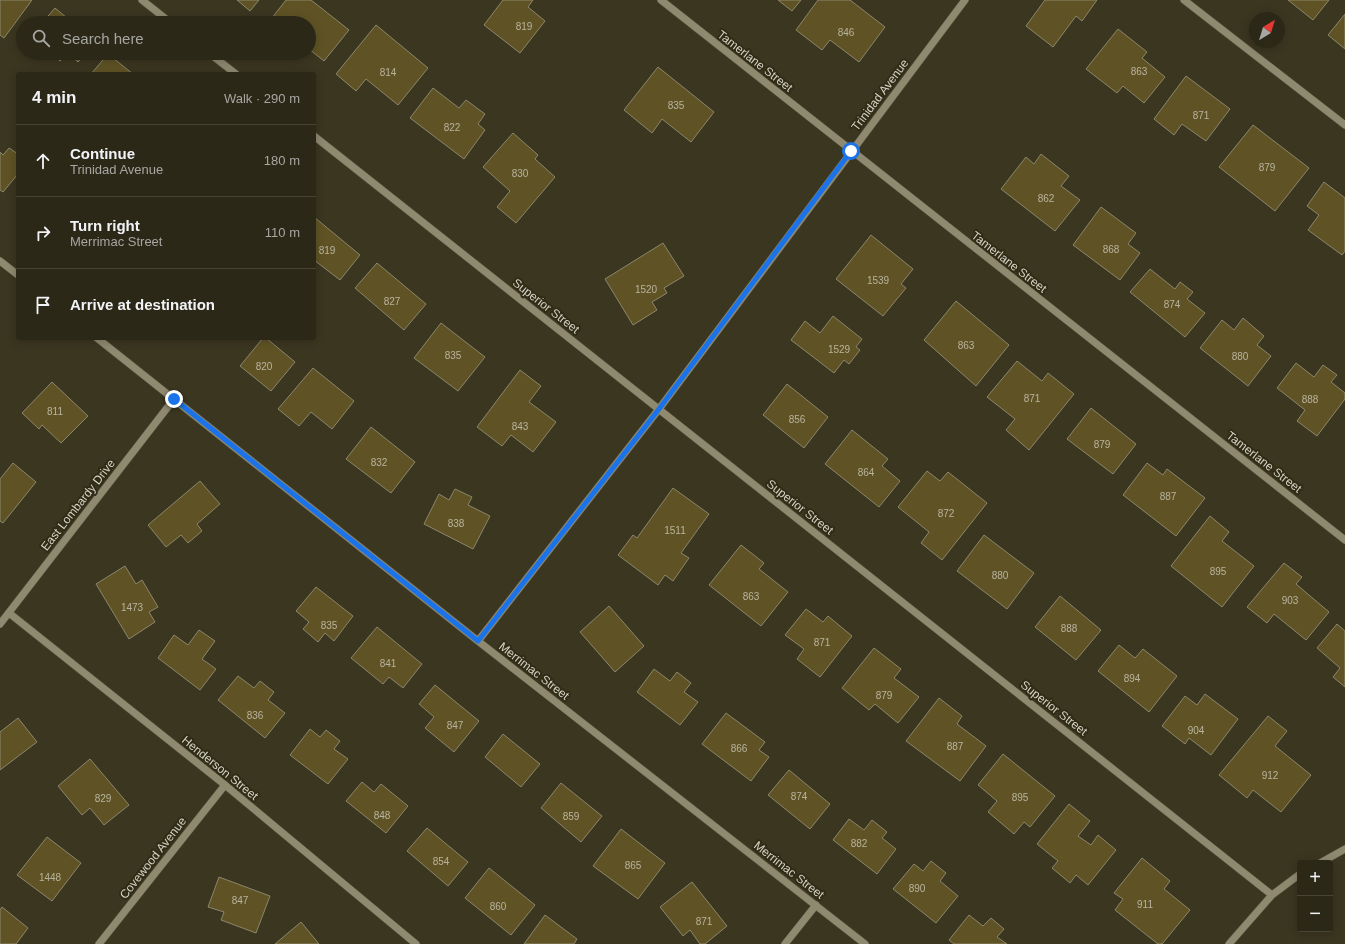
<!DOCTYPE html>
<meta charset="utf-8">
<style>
body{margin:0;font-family:Helvetica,sans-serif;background:#383425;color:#f1f3f6}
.controls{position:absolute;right:12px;bottom:12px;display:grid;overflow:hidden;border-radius:4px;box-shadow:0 2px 10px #0003}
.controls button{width:36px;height:36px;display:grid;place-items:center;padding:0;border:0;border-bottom:1px solid #484437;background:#2c2818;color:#f1f3f6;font:20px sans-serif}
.compass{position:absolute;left:1249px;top:12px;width:36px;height:36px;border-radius:50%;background:#2c2818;box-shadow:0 2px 10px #0003;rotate:38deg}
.stop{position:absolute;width:12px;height:12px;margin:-9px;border:3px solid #1a73e8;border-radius:50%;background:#fff}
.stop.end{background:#1a73e8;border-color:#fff;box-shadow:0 1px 4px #0008}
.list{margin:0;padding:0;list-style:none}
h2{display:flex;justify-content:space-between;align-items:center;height:52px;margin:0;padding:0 16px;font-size:17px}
h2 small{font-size:13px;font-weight:400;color:#a6a6a2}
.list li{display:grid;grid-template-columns:26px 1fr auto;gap:12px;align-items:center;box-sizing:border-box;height:72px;padding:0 16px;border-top:1px solid #484437}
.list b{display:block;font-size:15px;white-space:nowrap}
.list p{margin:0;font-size:13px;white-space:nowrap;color:#a6a6a2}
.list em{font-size:13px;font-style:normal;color:#a6a6a2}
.icon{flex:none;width:22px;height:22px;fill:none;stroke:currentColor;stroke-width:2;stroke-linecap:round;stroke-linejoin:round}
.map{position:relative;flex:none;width:1345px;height:944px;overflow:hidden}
.search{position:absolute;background:#2c2818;box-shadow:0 2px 10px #0003;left:16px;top:16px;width:300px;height:44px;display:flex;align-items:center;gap:10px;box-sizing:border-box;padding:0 14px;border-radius:22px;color:#a6a6a2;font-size:15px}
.panel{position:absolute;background:#2c2818;box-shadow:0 2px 10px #0003;left:16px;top:72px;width:300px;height:268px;border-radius:4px}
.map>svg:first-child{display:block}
.building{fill:#5f5325;stroke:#8c866d}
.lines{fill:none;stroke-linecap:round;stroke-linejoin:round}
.minor-casing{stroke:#585441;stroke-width:8}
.minor{stroke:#8f8970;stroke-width:7}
.route{stroke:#1a73e8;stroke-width:5}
.labels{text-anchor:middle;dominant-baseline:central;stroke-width:4;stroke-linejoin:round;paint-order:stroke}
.number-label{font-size:10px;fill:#b8b39e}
.street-label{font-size:12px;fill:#d6d3c6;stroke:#312c16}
</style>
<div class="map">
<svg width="1345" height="944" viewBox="0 0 1345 944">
<rect width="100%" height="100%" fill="#3b3620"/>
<path class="building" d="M 0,0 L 32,0 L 4,38 L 0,35 Z
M 237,0 L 259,0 L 250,11 Z
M 286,0 L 311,0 L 349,30 L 324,61 L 309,49 L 309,23 L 268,23 Z
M 503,0 L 533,0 L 528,7 L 545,21 L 520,53 L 484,25 Z
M 778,0 L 801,0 L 792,11 Z
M 818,0 L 850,0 L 885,27 L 859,62 L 830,40 L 822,50 L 796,30 Z
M 1045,0 L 1097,0 L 1082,21 L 1076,16 L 1053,47 L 1026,26 Z
M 1288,0 L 1329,0 L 1313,20 Z
M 55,8 L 73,23 L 42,23 Z
M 1345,14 L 1345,49 L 1328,35 Z
M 376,25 L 428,68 L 398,105 L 366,79 L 356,91 L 336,74 Z
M 1118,29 L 1147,52 L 1142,58 L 1165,77 L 1144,103 L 1123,86 L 1117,93 L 1086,69 Z
M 51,53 L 66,53 L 60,61 Z
M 68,53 L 86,53 L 78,62 Z
M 108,54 L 133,74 L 91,74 Z
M 658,67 L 714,112 L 691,142 L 662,119 L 652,133 L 624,110 Z
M 1186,76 L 1230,109 L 1206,141 L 1182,124 L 1174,135 L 1154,119 Z
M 433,88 L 459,108 L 466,100 L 485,114 L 478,124 L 485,130 L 464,159 L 410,118 Z
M 1253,125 L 1309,168 L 1275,211 L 1219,167 Z
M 513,133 L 538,155 L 535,159 L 555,177 L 516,223 L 497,207 L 510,191 L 483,167 Z
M 9,148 L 18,154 L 18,174 L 3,192 L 0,190 L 0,152 L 3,155 Z
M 1041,154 L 1069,176 L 1061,186 L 1080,200 L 1055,231 L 1001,189 L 1026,157 L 1034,164 Z
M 1324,182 L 1345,198 L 1345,251 L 1342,255 L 1308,230 L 1319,215 L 1307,206 Z
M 1101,207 L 1136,233 L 1128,244 L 1140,253 L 1120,280 L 1073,245 Z
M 314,217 L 360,255 L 340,280 L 314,260 Z
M 871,235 L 913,269 L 901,284 L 906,288 L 883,316 L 836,279 Z
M 663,243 L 684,276 L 664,288 L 667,293 L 652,302 L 657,310 L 633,325 L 605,279 Z
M 377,263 L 426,304 L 404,330 L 355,288 Z
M 1150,269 L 1175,289 L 1180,282 L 1193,292 L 1187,299 L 1205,313 L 1185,337 L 1130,292 Z
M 956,301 L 1009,345 L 976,386 L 924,340 Z
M 833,316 L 862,339 L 856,347 L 860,350 L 849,364 L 844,360 L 834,373 L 791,340 L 805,321 L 820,333 Z
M 1243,318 L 1264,336 L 1257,345 L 1271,356 L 1248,386 L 1200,348 L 1222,320 L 1234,330 Z
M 441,323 L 485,357 L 458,391 L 414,358 Z
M 263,338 L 266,338 L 295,362 L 271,391 L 240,366 Z
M 1017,361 L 1042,381 L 1048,373 L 1074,394 L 1029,450 L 1006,430 L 1015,419 L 987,397 Z
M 1296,363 L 1314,377 L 1323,365 L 1337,375 L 1331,382 L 1345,393 L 1345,399 L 1317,436 L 1297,421 L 1305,410 L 1277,388 Z
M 313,368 L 354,401 L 332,429 L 311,412 L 299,426 L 278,409 Z
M 520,370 L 541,386 L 529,402 L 556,422 L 533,452 L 511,435 L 502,446 L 477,427 Z
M 52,382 L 88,416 L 61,443 L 42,425 L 39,429 L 22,413 Z
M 787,384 L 828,417 L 804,448 L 763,415 Z
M 1091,408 L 1136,444 L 1113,474 L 1067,439 Z
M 371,427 L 415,462 L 391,493 L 346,459 Z
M 852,430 L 888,459 L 882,466 L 900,481 L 879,507 L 825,464 Z
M 13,463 L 36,482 L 3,523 L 0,521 L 0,479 Z
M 1147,463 L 1163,475 L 1167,469 L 1205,498 L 1176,536 L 1123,495 Z
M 927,471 L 940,481 L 948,472 L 987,503 L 942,560 L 921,543 L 929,532 L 898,507 Z
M 200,481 L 220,504 L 197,524 L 202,531 L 188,543 L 181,535 L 166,547 L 148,525 Z
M 673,488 L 709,514 L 681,553 L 689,558 L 673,581 L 665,575 L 658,585 L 618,555 L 633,535 L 637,538 Z
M 455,489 L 472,497 L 468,505 L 490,516 L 473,549 L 424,524 L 439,494 L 449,500 Z
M 1210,516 L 1229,532 L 1222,541 L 1254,566 L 1222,607 L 1171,566 Z
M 984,535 L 1034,573 L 1007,609 L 957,571 Z
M 741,545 L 764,563 L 759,569 L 788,592 L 761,626 L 709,585 Z
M 1284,563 L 1302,577 L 1296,584 L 1329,612 L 1306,640 L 1274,614 L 1267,623 L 1247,607 Z
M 125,566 L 136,584 L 142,580 L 158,607 L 149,612 L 155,622 L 129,639 L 96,584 Z
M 316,587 L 353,616 L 334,641 L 325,633 L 318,642 L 303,629 L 309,622 L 296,611 Z
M 1060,596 L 1101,630 L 1076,660 L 1035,627 Z
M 609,606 L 644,646 L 615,672 L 580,632 Z
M 806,609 L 823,622 L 828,616 L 852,636 L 820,677 L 797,659 L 804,649 L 785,635 Z
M 1337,624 L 1345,631 L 1345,687 L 1333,677 L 1340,668 L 1317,648 Z
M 377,627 L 422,664 L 403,688 L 389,677 L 383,684 L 351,658 Z
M 199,630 L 215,641 L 202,659 L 216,669 L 200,690 L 158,658 L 174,635 L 188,645 Z
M 1119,645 L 1135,658 L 1143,649 L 1177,676 L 1149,712 L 1098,671 Z
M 874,648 L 901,669 L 894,678 L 919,697 L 898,723 L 875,704 L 869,710 L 842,688 Z
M 654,669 L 670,681 L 677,672 L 691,683 L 684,692 L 698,702 L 680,725 L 637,692 Z
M 238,676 L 254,688 L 260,681 L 274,692 L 268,700 L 285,713 L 265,738 L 218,700 Z
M 435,685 L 479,721 L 454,752 L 425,728 L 434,717 L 419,704 Z
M 1205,694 L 1238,719 L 1211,755 L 1189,738 L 1185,744 L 1162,726 L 1185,696 L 1197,705 Z
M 939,698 L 962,716 L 957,724 L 986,746 L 960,781 L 906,741 Z
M 726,713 L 765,742 L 759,750 L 769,757 L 751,781 L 702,744 Z
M 1268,716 L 1287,731 L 1275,746 L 1311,775 L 1281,812 L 1253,790 L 1247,798 L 1219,775 Z
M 18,718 L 37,742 L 0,770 L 0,732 Z
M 310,729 L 320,737 L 326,730 L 340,741 L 334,749 L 348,759 L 328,784 L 290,755 Z
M 503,734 L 540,764 L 521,787 L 485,757 Z
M 1003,754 L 1055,796 L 1030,827 L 1024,822 L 1014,834 L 988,812 L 997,801 L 978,785 Z
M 90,759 L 129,805 L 104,825 L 90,808 L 82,815 L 58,786 Z
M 789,770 L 830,804 L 810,829 L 768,795 Z
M 362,782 L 374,792 L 381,784 L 408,806 L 386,833 L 346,801 Z
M 561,783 L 602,816 L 581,842 L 541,808 Z
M 1069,804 L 1090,821 L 1078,836 L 1091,845 L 1098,835 L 1116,850 L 1088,885 L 1076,875 L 1070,883 L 1052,868 L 1058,861 L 1037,844 Z
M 849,819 L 864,830 L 872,820 L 887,832 L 882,838 L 896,849 L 877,874 L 833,840 Z
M 427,828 L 468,862 L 448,886 L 407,851 Z
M 621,829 L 665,863 L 638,899 L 593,866 Z
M 47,837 L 81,863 L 52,901 L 17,875 Z
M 1142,858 L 1170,881 L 1164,889 L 1190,910 L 1162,944 L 1158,944 L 1115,910 L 1123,899 L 1114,893 Z
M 931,861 L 946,873 L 940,881 L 958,896 L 936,923 L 893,889 L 914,864 L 923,871 Z
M 489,868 L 535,905 L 511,935 L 465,898 Z
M 219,877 L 270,896 L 256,933 L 221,920 L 224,912 L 208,907 Z
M 692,882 L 727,926 L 705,944 L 700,944 L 690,930 L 683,936 L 660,907 Z
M 2,907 L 28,928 L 16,944 L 0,944 L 0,910 Z
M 545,915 L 577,939 L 574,944 L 524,944 Z
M 969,915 L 983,926 L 991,918 L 1004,929 L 997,937 L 1007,944 L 954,944 L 949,940 Z
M 301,922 L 319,944 L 275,944 Z"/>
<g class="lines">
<defs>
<path id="minor" d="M 142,0 L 171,23
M 661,0 L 1345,540
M 1184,0 L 1345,125
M 209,53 L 236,74
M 314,136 L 1272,895
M 0,261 L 18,275
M 97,338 L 478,641 L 865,944
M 9,613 L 225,785 L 416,944
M 0,624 L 174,399
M 478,641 L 659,409 L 965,0
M 1320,863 L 1345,849
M 99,944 L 225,785
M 785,944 L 816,905
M 1229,944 L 1272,895 L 1300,874"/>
</defs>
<use href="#minor" class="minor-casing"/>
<use href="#minor" class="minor"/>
</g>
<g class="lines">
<path class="route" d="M 174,399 L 478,641 L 659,409 L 851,151"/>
</g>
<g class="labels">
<g class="number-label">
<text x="524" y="26">819</text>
<text x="846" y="32">846</text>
<text x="1139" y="71">863</text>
<text x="388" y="72">814</text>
<text x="676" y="105">835</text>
<text x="1201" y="115">871</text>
<text x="452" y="127">822</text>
<text x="1267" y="167">879</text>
<text x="520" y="173">830</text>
<text x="1046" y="198">862</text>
<text x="1111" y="249">868</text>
<text x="327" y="250">819</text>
<text x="878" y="280">1539</text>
<text x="646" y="289">1520</text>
<text x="392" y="301">827</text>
<text x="1172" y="304">874</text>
<text x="966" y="345">863</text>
<text x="839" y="349">1529</text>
<text x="453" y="355">835</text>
<text x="1240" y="356">880</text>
<text x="264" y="366">820</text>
<text x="1032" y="398">871</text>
<text x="1310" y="399">888</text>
<text x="55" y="411">811</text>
<text x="797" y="419">856</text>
<text x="520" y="426">843</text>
<text x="1102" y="444">879</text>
<text x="379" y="462">832</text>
<text x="866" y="472">864</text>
<text x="1168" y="496">887</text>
<text x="946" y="513">872</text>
<text x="456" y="523">838</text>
<text x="675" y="530">1511</text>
<text x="1218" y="571">895</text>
<text x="1000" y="575">880</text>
<text x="751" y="596">863</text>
<text x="1290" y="600">903</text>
<text x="132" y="607">1473</text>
<text x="329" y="625">835</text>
<text x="1069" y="628">888</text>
<text x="822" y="642">871</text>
<text x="388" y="663">841</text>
<text x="1132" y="678">894</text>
<text x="884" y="695">879</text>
<text x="255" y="715">836</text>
<text x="455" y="725">847</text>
<text x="1196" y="730">904</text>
<text x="955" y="746">887</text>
<text x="739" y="748">866</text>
<text x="1270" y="775">912</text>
<text x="799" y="796">874</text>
<text x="1020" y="797">895</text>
<text x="103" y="798">829</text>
<text x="382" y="815">848</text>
<text x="571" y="816">859</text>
<text x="859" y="843">882</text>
<text x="441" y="861">854</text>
<text x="633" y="865">865</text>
<text x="50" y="877">1448</text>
<text x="917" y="888">890</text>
<text x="240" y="900">847</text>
<text x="1145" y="904">911</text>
<text x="498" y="906">860</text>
<text x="704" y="921">871</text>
</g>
<g class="street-label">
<text transform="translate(755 61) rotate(38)">Tamerlane Street</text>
<text transform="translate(880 95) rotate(-53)">Trinidad Avenue</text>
<text transform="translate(1009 262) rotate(38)">Tamerlane Street</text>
<text transform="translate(546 306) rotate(38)">Superior Street</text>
<text transform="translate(1264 462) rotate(38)">Tamerlane Street</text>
<text transform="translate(78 505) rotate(-52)">East Lombardy Drive</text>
<text transform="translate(800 507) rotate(38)">Superior Street</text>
<text transform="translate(534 671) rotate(38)">Merrimac Street</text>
<text transform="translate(1054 708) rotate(38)">Superior Street</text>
<text transform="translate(220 768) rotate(39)">Henderson Street</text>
<text transform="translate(153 858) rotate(-52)">Covewood Avenue</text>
<text transform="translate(789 870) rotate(38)">Merrimac Street</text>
</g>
</g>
</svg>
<div class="controls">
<button>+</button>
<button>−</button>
</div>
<svg class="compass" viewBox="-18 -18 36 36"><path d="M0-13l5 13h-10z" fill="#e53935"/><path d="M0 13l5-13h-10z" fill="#a6a6a2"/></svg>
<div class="stop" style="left:851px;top:151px"></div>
<div class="stop end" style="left:174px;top:399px"></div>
<div class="search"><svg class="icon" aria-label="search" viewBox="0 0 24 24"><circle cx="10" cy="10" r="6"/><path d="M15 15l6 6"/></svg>Search here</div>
<section class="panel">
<h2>4 min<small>Walk · 290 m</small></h2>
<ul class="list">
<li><svg class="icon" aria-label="ahead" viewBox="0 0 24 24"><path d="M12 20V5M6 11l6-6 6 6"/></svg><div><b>Continue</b><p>Trinidad Avenue</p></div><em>180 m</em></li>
<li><svg class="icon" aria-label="right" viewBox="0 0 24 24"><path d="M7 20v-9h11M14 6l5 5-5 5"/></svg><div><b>Turn right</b><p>Merrimac Street</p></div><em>110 m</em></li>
<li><svg class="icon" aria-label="arrive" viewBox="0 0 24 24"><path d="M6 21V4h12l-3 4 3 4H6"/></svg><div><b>Arrive at destination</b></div></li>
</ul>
</section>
</div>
